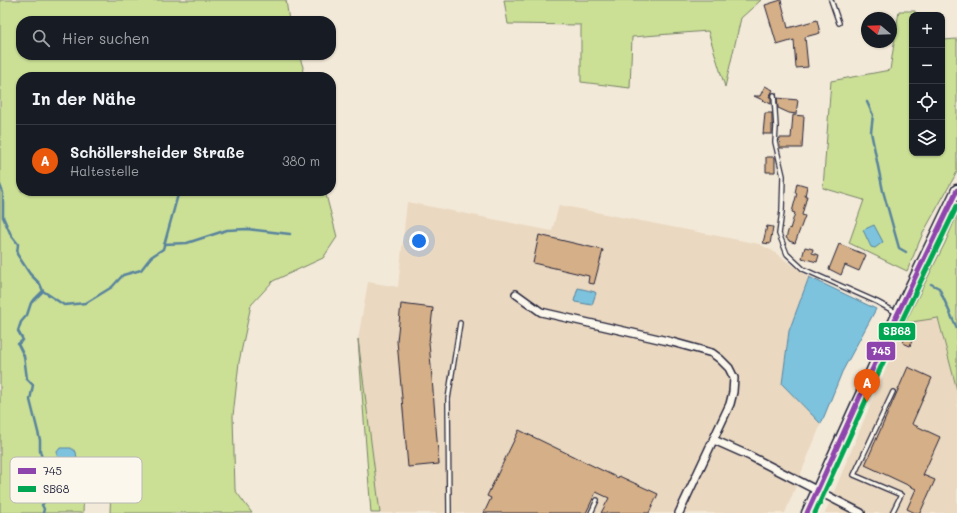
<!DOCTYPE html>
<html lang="de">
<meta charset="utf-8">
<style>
body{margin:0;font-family:Mali,sans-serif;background:#242831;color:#f1f3f6}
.controls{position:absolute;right:12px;top:12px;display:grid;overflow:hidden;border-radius:8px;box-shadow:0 1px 3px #0004}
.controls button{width:36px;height:36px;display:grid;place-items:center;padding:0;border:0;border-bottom:1px solid #363941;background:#171b24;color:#f1f3f6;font:20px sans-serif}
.compass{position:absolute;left:861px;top:12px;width:36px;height:36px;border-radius:50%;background:#171b24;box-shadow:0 1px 3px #0004;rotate:289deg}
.you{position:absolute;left:419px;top:241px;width:14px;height:14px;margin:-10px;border:3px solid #fff;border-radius:50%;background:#1a73e8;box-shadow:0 0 0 6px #1a73e833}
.badge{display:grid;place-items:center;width:26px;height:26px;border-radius:50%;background:#ea580c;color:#fff;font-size:13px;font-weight:700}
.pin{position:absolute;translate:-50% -33px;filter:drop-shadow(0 1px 2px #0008)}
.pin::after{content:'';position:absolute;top:21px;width:14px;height:12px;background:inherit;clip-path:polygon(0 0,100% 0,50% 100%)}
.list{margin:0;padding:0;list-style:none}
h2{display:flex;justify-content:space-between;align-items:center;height:52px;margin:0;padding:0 16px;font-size:17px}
h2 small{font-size:13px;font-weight:400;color:#9ea1a6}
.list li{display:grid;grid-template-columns:26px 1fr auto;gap:12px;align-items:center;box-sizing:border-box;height:72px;padding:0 16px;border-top:1px solid #363941}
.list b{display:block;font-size:15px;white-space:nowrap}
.list p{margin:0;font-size:13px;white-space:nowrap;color:#9ea1a6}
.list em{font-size:13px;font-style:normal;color:#9ea1a6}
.icon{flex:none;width:22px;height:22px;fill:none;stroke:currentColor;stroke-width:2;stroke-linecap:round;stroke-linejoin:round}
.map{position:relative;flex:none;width:957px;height:513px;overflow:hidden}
.search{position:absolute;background:#171b24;box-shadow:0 1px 3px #0004;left:16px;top:16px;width:320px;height:44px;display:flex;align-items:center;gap:10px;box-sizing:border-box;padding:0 14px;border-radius:16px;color:#9ea1a6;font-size:15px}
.panel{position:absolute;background:#171b24;box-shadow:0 1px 3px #0004;left:16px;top:72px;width:320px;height:124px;border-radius:16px}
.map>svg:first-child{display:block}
.built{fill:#ead8c0}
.green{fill:#cbe095;stroke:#768168}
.water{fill:#7dc3de;stroke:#59839d}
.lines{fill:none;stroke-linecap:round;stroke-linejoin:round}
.stream{stroke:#59839d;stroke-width:2.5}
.building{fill:#d5af87;stroke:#22223b}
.lane-casing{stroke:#22223b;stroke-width:6}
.street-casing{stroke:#22223b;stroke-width:10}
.secondary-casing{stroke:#22223b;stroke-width:13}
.lane{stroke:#fbf7ec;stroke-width:3.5}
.street{stroke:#fbf7ec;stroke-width:7}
.secondary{stroke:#fbf7ec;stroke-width:10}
.bus-1-casing{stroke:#fbf7ec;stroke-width:8}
.bus-2-casing{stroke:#fbf7ec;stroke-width:8}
.bus-1{stroke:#8e44ad;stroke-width:5}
.bus-2{stroke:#00a651;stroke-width:5}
.key{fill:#fbf7ec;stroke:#bab7b7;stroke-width:1}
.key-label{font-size:11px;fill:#22223b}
.line-badge{stroke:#fbf7ec;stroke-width:1.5}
.badge-label{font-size:11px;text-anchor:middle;font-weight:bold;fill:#fff}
</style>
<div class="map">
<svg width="957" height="513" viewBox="0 0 957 513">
<rect width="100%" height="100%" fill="#f3e9d8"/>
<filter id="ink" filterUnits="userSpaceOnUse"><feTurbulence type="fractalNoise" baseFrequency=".025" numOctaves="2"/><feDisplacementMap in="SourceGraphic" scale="8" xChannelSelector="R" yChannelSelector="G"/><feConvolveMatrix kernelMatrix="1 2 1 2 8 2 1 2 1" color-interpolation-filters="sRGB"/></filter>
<g filter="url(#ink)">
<path class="built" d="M 407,202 L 552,231 L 559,205 L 759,244 L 771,250 L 809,277 L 789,331 L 782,384 L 821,424 L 785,513 L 380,513 L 358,339 L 368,282 L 398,287 Z
M 937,318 L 957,390 L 957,513 L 825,513 L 905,323 Z"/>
<path class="green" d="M 0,0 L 286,0 L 289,21 L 21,21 L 21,55 L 299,55 L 303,67 L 302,77 L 21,77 L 21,191 L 325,191 L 337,237 L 323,258 L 273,281 L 251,305 L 239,362 L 233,416 L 235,490 L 252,513 L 110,513 L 111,488 L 84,487 L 83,513 L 0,513 Z
M 504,0 L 761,0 L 741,18 L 725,87 L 708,31 L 632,37 L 630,88 L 581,82 L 581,25 L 508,24 Z
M 899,11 L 915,11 L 916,15 L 912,15 L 912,153 L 942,153 L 942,37 L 944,40 L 957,39 L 957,172 L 923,233 L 907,271 L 849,243 L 864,200 L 823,188 L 831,81 L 890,70 Z
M 957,215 L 957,390 L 938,318 L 905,323 L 945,243 Z
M 358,339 L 380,513 L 371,513 Z"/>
<path class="water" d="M 874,225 L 883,242 L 875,248 L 871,247 L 863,230 Z
M 809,277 L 876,309 L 842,372 L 821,424 L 782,384 L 789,331 Z
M 578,288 L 595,292 L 596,293 L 592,305 L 575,302 L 574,301 Z
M 60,448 L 71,448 L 76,452 L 78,466 L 76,471 L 58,469 L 57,452 Z"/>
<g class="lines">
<path class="stream" d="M 867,102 L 873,115 L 871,132 L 883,191 L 899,248 L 906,252
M 0,185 L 3,193 L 3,217 L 11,235 L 18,244 L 17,254 L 30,274 L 40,284 L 43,291 L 31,303 L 27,315 L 21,322 L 18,331 L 23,340 L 18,344 L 24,356 L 27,379 L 33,385 L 30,400 L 40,440 L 40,451 L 45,469
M 164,244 L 187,243 L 227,230 L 247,229 L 290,234
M 931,284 L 939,288 L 957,329
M 43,291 L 64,305 L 86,303 L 112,287 L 123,275 L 141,270 L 151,257 L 163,249 L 179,191
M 43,513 L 44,509 L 42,505 L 47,498 L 45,479"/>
</g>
<path class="building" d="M 781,0 L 788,28 L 817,20 L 820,33 L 805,37 L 808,67 L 796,68 L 794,40 L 777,45 L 765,5 Z
M 765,86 L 773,90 L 769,97 L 771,97 L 771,104 L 754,96 L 760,96 Z
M 777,98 L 798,100 L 796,114 L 789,113 L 778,108 Z
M 765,113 L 772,113 L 772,134 L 763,134 Z
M 793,115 L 804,116 L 802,148 L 780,148 L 779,138 L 791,138 Z
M 766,157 L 775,157 L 775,172 L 766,172 Z
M 797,183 L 807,186 L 805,196 L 807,196 L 802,215 L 805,216 L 795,243 L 789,241 L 789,240 L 786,238 L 789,228 L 790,229 L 795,213 L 792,212 L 797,193 L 795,193 Z
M 767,226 L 773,227 L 770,244 L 763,243 Z
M 539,235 L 603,250 L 594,284 L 588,283 L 589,276 L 533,263 Z
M 839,244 L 866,255 L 859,271 L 845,265 L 841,275 L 829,269 Z
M 805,247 L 813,249 L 812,253 L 819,255 L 817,262 L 802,258 Z
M 401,304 L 433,308 L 429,342 L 439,464 L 408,467 L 397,341 Z
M 907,332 L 914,335 L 910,346 L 903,343 Z
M 908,367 L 932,378 L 912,424 L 940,437 L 923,475 L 935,480 L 920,513 L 915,513 L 907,509 L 916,489 L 865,465 Z
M 519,430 L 618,478 L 619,476 L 658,494 L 649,513 L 601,513 L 609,498 L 596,492 L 586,513 L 484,513 L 491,498 L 487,496 Z"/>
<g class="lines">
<defs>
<path id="lane" d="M 831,0 L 839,23
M 774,95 L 776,127 L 775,142 L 783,176 L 782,211 L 779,234 L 787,254 L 803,269 L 877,302 L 897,313
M 449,513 L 448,399 L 460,323
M 591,513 L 597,500
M 892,513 L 901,495 L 854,475 L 893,392"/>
<path id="street" d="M 516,294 L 541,312 L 672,342 L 712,353 L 720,359 L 729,368 L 734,378 L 733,392 L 730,404 L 679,513
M 714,440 L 750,456 L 861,513"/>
<path id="secondary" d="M 807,513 L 898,313 L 957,190"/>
</defs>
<use href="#lane" class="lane-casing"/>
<use href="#street" class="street-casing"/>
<use href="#secondary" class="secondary-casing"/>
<use href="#lane" class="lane"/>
<use href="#street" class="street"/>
<use href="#secondary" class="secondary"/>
<defs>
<path id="bus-1" d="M 807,513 L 898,313 L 957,190"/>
<path id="bus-2" d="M 815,513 L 904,316 L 957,206"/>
</defs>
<use href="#bus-1" class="bus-1-casing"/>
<use href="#bus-2" class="bus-2-casing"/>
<use href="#bus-1" class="bus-1"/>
<use href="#bus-2" class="bus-2"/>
</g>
</g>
<rect x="10" y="457" width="132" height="46" rx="6" class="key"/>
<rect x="18" y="468" width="18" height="6" fill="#8e44ad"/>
<rect x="18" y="486" width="18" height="6" fill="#00a651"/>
<g class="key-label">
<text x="43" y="475">745</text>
<text x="43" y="493">SB68</text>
</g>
<g class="line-badge">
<rect x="878" y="322" width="38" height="19" rx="4" fill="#00a651"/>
<rect x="866" y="341" width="30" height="20" rx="4" fill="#8e44ad"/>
</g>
<g class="badge-label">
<text x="897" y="335">SB68</text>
<text x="881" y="355">745</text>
</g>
</svg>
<div class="controls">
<button>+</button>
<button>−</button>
<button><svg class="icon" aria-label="locate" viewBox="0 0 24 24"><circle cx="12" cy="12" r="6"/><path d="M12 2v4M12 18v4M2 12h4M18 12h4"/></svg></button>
<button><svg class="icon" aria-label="layers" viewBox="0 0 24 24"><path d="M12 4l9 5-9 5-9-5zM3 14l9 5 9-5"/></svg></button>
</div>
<svg class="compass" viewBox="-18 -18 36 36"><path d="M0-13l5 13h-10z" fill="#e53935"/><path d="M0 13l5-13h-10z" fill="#9ea1a6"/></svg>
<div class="you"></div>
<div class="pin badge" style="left:867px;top:402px">A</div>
<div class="search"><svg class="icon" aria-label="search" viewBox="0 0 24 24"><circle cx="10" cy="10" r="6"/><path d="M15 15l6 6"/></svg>Hier suchen</div>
<section class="panel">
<h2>In der Nähe<small></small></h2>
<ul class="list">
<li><span class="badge">A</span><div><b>Schöllersheider Straße</b><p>Haltestelle</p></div><em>380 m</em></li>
</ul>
</section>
</div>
